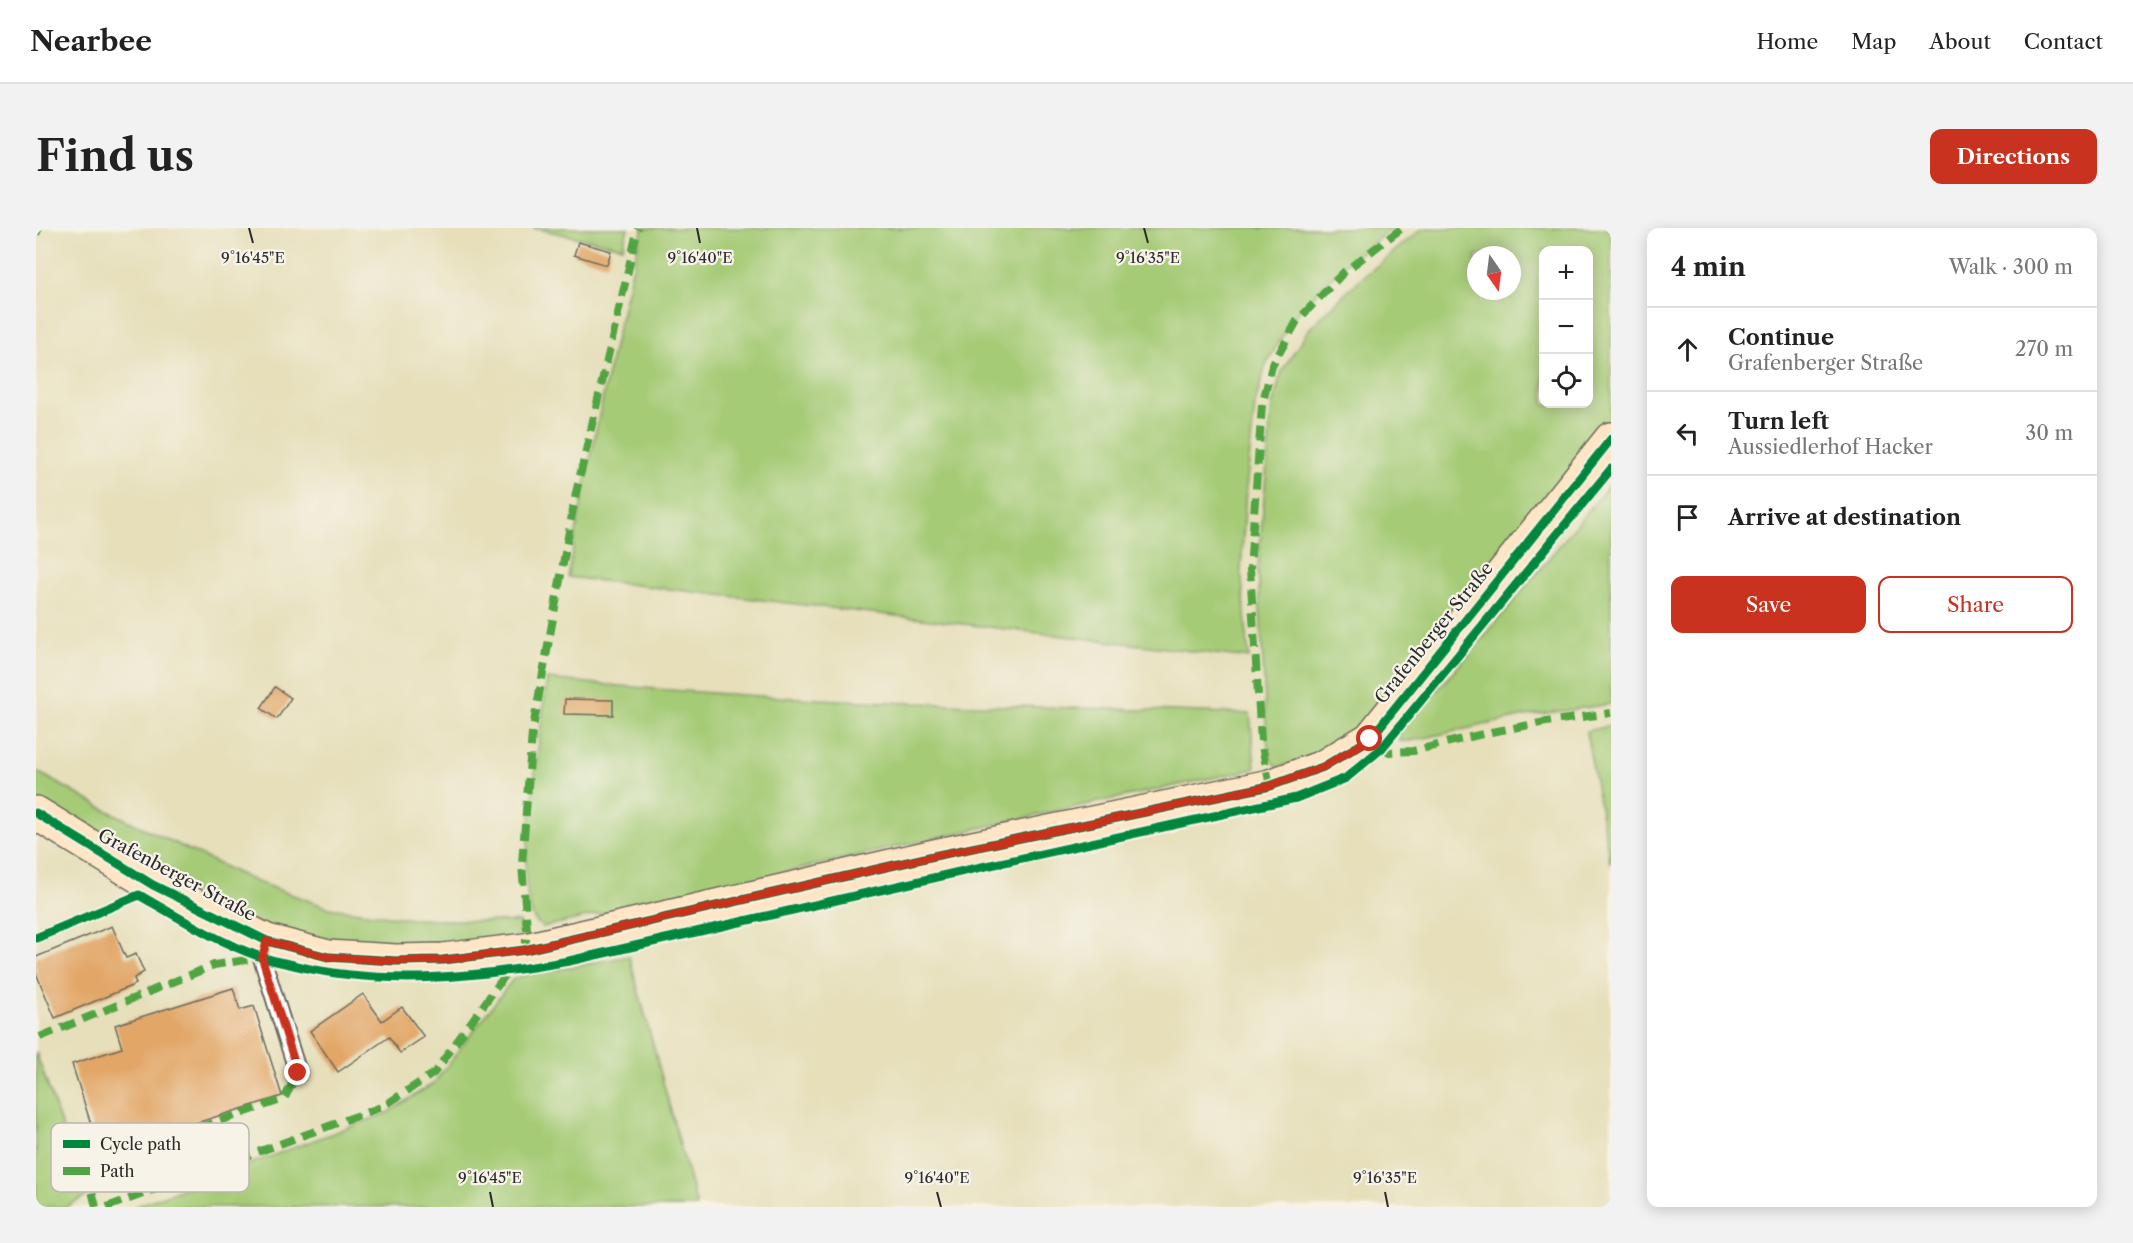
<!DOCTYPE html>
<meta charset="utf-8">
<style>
body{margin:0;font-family:"Libre Caslon Text",serif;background:#f2f2f2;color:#222}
.controls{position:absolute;right:18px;top:18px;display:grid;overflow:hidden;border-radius:12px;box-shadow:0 3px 15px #0003}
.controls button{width:54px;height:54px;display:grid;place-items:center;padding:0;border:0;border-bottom:2px solid #e0e0e0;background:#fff;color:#222;font:30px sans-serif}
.compass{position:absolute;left:1431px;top:18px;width:54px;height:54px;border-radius:50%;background:#fff;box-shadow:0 3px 15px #0003;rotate:166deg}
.stop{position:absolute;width:18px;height:18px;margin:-14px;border:4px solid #c8321e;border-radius:50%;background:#fff}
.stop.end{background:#c8321e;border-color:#fff;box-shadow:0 2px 6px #0008}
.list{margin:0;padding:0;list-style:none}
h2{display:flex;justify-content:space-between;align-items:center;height:78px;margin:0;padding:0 24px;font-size:26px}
h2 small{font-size:20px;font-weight:400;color:#767676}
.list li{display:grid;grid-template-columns:39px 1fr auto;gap:18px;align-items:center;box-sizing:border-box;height:84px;padding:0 24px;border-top:2px solid #e0e0e0}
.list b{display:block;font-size:22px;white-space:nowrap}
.list p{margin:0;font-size:20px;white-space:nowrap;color:#767676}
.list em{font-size:20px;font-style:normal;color:#767676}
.actions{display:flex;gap:12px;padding:18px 24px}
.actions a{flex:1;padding:14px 0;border:2px solid #c8321e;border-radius:12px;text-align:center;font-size:21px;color:#c8321e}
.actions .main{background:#c8321e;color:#fff}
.icon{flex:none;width:33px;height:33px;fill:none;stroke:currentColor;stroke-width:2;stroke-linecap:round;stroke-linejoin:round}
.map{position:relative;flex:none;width:1575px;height:979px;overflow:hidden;border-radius:12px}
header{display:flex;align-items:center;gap:36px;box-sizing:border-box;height:84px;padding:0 30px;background:#fff;border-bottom:2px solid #e0e0e0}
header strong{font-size:28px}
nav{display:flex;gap:33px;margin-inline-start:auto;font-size:21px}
.intro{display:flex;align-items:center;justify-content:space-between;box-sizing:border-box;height:144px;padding:0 36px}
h1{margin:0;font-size:42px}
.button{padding:15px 27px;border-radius:12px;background:#c8321e;color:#fff;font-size:21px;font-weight:700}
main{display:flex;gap:36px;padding:0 36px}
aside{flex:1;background:#fff;border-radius:12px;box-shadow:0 3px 15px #0003}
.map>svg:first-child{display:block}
.green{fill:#a5cb76;stroke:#687b50;stroke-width:1.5;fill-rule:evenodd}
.building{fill:#e2a666}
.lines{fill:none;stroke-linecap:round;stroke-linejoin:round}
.lane-casing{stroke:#6c6a5d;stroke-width:20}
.secondary-casing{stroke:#6c6a5d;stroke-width:36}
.lane{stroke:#fff;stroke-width:16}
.secondary{stroke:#fde5c5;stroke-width:33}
.quiet{stroke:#51a443;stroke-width:8;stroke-dasharray:15 8;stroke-linecap:butt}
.cycleway-casing{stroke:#f7f3e8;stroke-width:13}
.cycleway{stroke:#00873e;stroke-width:9}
.route{stroke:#c8321e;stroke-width:8}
.ticks{fill:none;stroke:#2b2b2b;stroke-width:2}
.labels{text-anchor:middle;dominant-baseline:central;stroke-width:4.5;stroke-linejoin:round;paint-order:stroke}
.street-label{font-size:18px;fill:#2b2b2b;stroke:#f7f3e8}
.key{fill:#f7f3e8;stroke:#bab7af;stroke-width:1.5}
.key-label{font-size:16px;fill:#2b2b2b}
.ticks-label{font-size:15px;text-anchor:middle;fill:#2b2b2b;stroke:#f7f3e8;stroke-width:4.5;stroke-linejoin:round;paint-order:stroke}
</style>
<header>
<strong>Nearbee</strong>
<nav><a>Home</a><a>Map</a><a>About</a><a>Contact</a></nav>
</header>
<div class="intro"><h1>Find us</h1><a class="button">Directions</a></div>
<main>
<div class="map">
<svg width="1575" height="979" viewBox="0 0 1575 979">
<rect width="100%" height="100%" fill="#f7f3e8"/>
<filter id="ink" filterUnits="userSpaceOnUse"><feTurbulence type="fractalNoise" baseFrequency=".0167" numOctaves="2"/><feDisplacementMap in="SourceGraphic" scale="12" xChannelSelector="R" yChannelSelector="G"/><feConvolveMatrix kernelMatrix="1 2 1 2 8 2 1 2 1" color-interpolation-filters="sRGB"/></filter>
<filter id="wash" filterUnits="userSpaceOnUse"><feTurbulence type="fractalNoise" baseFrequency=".008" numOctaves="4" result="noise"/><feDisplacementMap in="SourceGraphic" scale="24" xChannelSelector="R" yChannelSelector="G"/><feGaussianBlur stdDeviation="1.35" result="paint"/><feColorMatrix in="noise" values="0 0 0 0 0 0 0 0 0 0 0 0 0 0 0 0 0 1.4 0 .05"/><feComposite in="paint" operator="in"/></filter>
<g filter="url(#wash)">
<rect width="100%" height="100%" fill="#e6dfba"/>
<path class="green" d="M 497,0 L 592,0 L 587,19 Z
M 607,0 L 1357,0 L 1305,39 L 1257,90 L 1230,136 L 1219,176 L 1210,261 L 1205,342 L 1213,430 L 532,349 C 553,232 576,115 607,0 Z
M 1387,0 L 1575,0 L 1575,195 L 1324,500 L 1286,530 L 1241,539 L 1235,531 L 1231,512 L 1222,340 L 1236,178 L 1246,143 L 1273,101 L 1320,55 ZM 1508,22 L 1552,22 L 1552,176 L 1508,176 ZM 1440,27 L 1476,27 L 1476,63 L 1440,63 Z
M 1575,255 L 1575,476 L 1489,488 L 1374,513 L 1364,513 L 1364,505 L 1448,409 Z
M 511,451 C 616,462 722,469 828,473 C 956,479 1085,480 1214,486 L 1219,541 L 1001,587 L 507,699 C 502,696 498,692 496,686 C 485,654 492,617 495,584 C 499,540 505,496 511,451 Z
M 1575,498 L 1575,633 L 1574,634 L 1550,503 Z
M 0,543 L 68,581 L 218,653 L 293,680 L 375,691 L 483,694 L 484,704 L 476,714 L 408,721 L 295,716 L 237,703 L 188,681 L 0,571 Z
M 593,728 L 661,979 L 98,979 L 351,885 L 398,855 L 478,750 Z
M 0,824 L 50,968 L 30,979 L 0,979 Z"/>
<g id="blocks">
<path class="building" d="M 542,14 L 575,23 L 571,37 L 538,27 Z
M 239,459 L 255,470 L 241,491 L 225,480 Z
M 529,471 L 577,472 L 577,487 L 528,486 Z
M 76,698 L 90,730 L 100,726 L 108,744 L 98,750 L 100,756 L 19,790 L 0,745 L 0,729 Z
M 197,760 L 204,782 L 218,778 L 246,868 L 64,925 L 36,836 L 86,820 L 79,797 Z
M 327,766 L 346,793 L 366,779 L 388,809 L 364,825 L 353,809 L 302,844 L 274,803 Z"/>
</g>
</g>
<g filter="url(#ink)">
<use href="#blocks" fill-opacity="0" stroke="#6c6a5d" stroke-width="1.5"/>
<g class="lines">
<defs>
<path id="lane" d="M 231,713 L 226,730 L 262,845"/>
<path id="secondary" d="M 0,585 L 117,657 L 231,713 L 292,729 L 360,733 L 407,732 L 489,722 L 898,628 L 1234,558 L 1287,539 L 1334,511 L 1575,211"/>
</defs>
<use href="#lane" class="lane-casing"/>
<use href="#secondary" class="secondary-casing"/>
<use href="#lane" class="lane"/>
<use href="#secondary" class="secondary"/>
<path class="quiet" d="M 0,6 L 3,0
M 1344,518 L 1353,524 L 1377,523 L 1455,504 L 1510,494 L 1575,485
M 1234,558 L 1225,513 L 1214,341 L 1226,177 L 1236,138 L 1261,93 L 1308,44 L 1366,0
M 487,725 L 489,722 L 491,701 L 486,636 L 496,505 L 540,265 L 602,0
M 4,809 L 178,737 L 223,730
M 60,979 L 50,938 L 248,871 L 262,845
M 71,979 L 348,878 L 398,845 L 473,742"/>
<defs>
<path id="cycleway" d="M 0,585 L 117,657 L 231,713 L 292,729 L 360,733 L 407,732 L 489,722 L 898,628 L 1234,558 L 1287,539 L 1334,511 L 1575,211
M 0,710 L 103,667 C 143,690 182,714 225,729 C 237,733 249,735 261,738 C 351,759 443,749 533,733 L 932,642 L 1260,570 L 1310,550 L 1346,520 L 1575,241"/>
</defs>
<use href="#cycleway" class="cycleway-casing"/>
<use href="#cycleway" class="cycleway"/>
</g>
</g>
<g class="lines" filter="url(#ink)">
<path class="route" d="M 262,845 L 226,730 L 231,713 L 292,729 L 360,733 L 407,732 L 489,722 L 898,628 L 1234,558 L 1287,539 L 1334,511"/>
</g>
<path class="ticks" d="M 213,0 L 217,15M 661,0 L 664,15M 1108,0 L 1112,15M 454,964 L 457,979M 901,964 L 905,979M 1349,964 L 1352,979"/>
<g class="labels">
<g class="street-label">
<text transform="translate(1398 405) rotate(-51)">Grafenberger Straße</text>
<text transform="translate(141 647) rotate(28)">Grafenberger Straße</text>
</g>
</g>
<rect x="15" y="895" width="198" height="69" rx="9" class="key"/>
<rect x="27" y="912" width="27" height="8" fill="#00873e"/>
<rect x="27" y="939" width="27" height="8" fill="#51a443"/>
<g class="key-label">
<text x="64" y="922">Cycle path</text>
<text x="64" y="949">Path</text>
</g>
<g class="ticks-label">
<text x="217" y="35">9°16'45"E</text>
<text x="664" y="35">9°16'40"E</text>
<text x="1112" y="35">9°16'35"E</text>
<text x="454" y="955">9°16'45"E</text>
<text x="901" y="955">9°16'40"E</text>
<text x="1349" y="955">9°16'35"E</text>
</g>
</svg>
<div class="controls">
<button>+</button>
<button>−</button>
<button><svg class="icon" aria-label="locate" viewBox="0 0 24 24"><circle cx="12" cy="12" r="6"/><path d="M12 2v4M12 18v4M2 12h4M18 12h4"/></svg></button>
</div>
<svg class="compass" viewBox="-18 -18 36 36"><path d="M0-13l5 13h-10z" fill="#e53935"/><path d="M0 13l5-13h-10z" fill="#767676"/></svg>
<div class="stop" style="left:1334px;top:511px"></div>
<div class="stop end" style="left:262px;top:845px"></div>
</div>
<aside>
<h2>4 min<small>Walk · 300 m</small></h2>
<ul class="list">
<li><svg class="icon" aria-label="ahead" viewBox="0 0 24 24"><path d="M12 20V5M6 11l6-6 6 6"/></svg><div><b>Continue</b><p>Grafenberger Straße</p></div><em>270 m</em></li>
<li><svg class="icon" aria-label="left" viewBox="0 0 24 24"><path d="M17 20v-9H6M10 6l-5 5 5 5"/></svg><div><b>Turn left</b><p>Aussiedlerhof Hacker</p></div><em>30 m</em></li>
<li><svg class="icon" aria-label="arrive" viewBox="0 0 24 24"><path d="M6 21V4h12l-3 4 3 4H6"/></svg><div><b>Arrive at destination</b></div></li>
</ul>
<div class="actions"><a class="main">Save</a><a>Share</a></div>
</aside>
</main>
